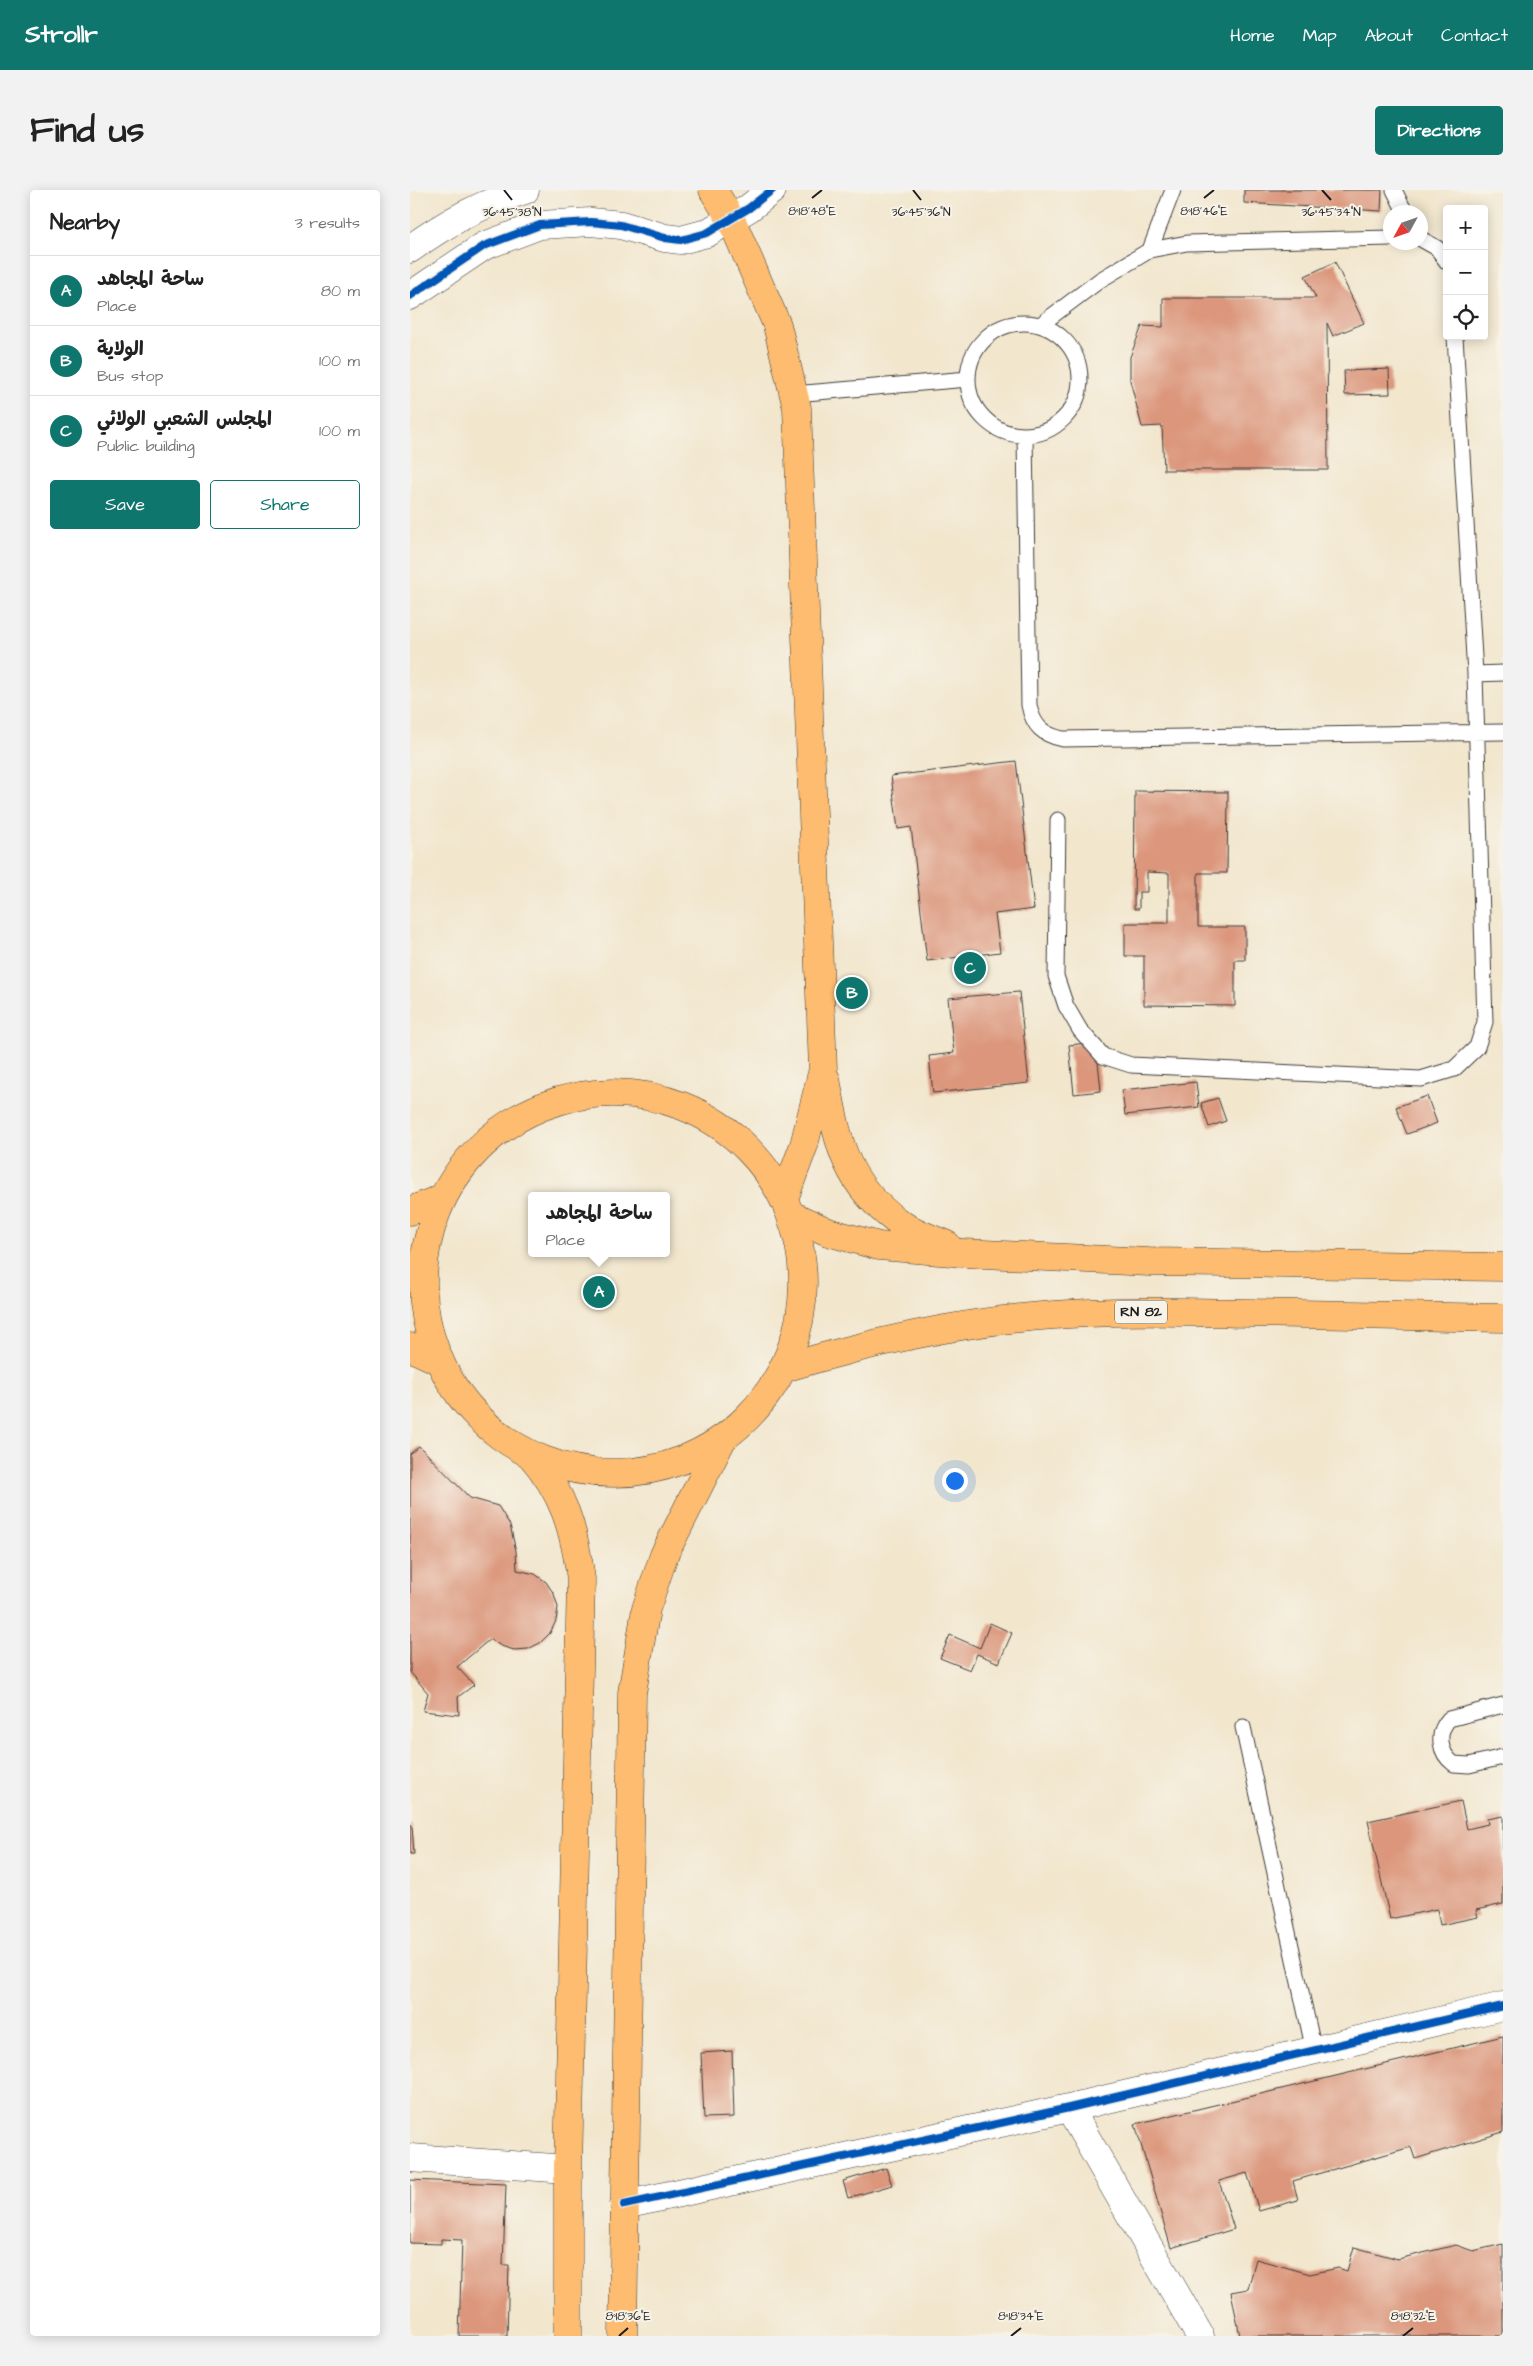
<!DOCTYPE html>
<meta charset="utf-8">
<style>
body{margin:0;font-family:"Architects Daughter","Playpen Sans Arabic",sans-serif;background:#f2f2f2;color:#222}
.controls{position:absolute;right:15px;top:15px;display:grid;overflow:hidden;border-radius:5px;box-shadow:0 2px 12px #0003}
.controls button{width:45px;height:45px;display:grid;place-items:center;padding:0;border:0;border-bottom:1px solid #e0e0e0;background:#fff;color:#222;font:25px sans-serif}
.compass{position:absolute;left:973px;top:15px;width:45px;height:45px;border-radius:50%;background:#fff;box-shadow:0 2px 12px #0003;rotate:230deg}
.you{position:absolute;left:544px;top:1290px;width:18px;height:18px;margin:-12px;border:4px solid #fff;border-radius:50%;background:#1a73e8;box-shadow:0 0 0 8px #1a73e833}
.badge{display:grid;place-items:center;width:32px;height:32px;border-radius:50%;background:#0f766e;color:#fff;font-size:16px;font-weight:700}
.pin{position:absolute;translate:-50% -50%;border:2px solid #fff;box-shadow:0 1px 5px #0006}
.popup{position:absolute;left:118px;top:1002px;width:142px;height:65px;box-sizing:border-box;display:grid;place-content:center;border-radius:5px;background:#fff;filter:drop-shadow(0 1px 4px #0005);font-size:16px;white-space:nowrap;color:#767676}
.popup b{font-size:19px;color:#222}
.popup::after{content:'';position:absolute;left:50%;top:100%;margin-left:-10px;border:10px solid transparent;border-top-color:#fff}
.list{margin:0;padding:0;list-style:none}
h2{display:flex;justify-content:space-between;align-items:center;height:65px;margin:0;padding:0 20px;font-size:21px}
h2 small{font-size:16px;font-weight:400;color:#767676}
.list li{display:grid;grid-template-columns:32px 1fr auto;gap:15px;align-items:center;box-sizing:border-box;height:70px;padding:0 20px;border-top:1px solid #e0e0e0}
.list b{display:block;font-size:19px;white-space:nowrap}
.list p{margin:0;font-size:16px;white-space:nowrap;color:#767676}
.list em{font-size:16px;font-style:normal;color:#767676}
.actions{display:flex;gap:10px;padding:15px 20px}
.actions a{flex:1;padding:11px 0;border:1px solid #0f766e;border-radius:5px;text-align:center;font-size:18px;color:#0f766e}
.actions .main{background:#0f766e;color:#fff}
.icon{flex:none;width:28px;height:28px;fill:none;stroke:currentColor;stroke-width:2;stroke-linecap:round;stroke-linejoin:round}
.map{position:relative;flex:none;width:1093px;height:2146px;overflow:hidden;border-radius:5px}
header{display:flex;align-items:center;gap:30px;box-sizing:border-box;height:70px;padding:0 25px;background:#0f766e;color:#fff}
header strong{font-size:24px}
nav{display:flex;gap:28px;margin-inline-start:auto;font-size:18px}
.intro{display:flex;align-items:center;justify-content:space-between;box-sizing:border-box;height:120px;padding:0 30px}
h1{margin:0;font-size:35px}
.button{padding:12px 22px;border-radius:5px;background:#0f766e;color:#fff;font-size:18px;font-weight:700}
main{display:flex;gap:30px;padding:0 30px}
aside{flex:1;background:#fff;border-radius:5px;box-shadow:0 2px 12px #0003}
.map>svg:first-child{display:block}
.building{fill:#db967b}
.lines{fill:none;stroke-linecap:round;stroke-linejoin:round}
.service-casing{stroke:#3c3a37;stroke-width:17}
.minor-casing{stroke:#3c3a37;stroke-width:29}
.primary-casing{stroke:#3c3a37;stroke-width:29}
.trunk-casing{stroke:#3c3a37;stroke-width:29}
.service{stroke:#fff;stroke-width:15}
.minor{stroke:#fff;stroke-width:28}
.primary{stroke:#fdbc6f;stroke-width:28}
.trunk{stroke:#fdbc6f;stroke-width:28}
.cycleway-casing{stroke:#f7f3e8;stroke-width:11}
.cycleway{stroke:#0057b8;stroke-width:8}
.ticks{fill:none;stroke:#1c1c1c;stroke-width:2}
.labels{text-anchor:middle;dominant-baseline:central;stroke-width:4;stroke-linejoin:round;paint-order:stroke}
.shield{fill:#f7f3e8;stroke:#5e5c59;stroke-width:1}
.shield-label{font-size:14px;font-weight:bold;fill:#1c1c1c}
.ticks-label{font-size:12px;text-anchor:middle;fill:#1c1c1c;stroke:#f7f3e8;stroke-width:4;stroke-linejoin:round;paint-order:stroke}
</style>
<header>
<strong>Strollr</strong>
<nav><a>Home</a><a>Map</a><a>About</a><a>Contact</a></nav>
</header>
<div class="intro"><h1>Find us</h1><a class="button">Directions</a></div>
<main>
<aside>
<h2>Nearby<small>3 results</small></h2>
<ul class="list">
<li><span class="badge">A</span><div><b>ساحة المجاهد</b><p>Place</p></div><em>80 m</em></li>
<li><span class="badge">B</span><div><b>الولاية</b><p>Bus stop</p></div><em>100 m</em></li>
<li><span class="badge">C</span><div><b>المجلس الشعبي الولائي</b><p>Public building</p></div><em>100 m</em></li>
</ul>
<div class="actions"><a class="main">Save</a><a>Share</a></div>
</aside>
<div class="map">
<svg width="1093" height="2146" viewBox="0 0 1093 2146">
<rect width="100%" height="100%" fill="#f7f3e8"/>
<filter id="ink" filterUnits="userSpaceOnUse"><feTurbulence type="fractalNoise" baseFrequency=".02" numOctaves="2"/><feDisplacementMap in="SourceGraphic" scale="10" xChannelSelector="R" yChannelSelector="G"/><feConvolveMatrix kernelMatrix="1 2 1 2 8 2 1 2 1" color-interpolation-filters="sRGB"/></filter>
<filter id="wash" filterUnits="userSpaceOnUse"><feTurbulence type="fractalNoise" baseFrequency=".0096" numOctaves="4" result="noise"/><feDisplacementMap in="SourceGraphic" scale="20" xChannelSelector="R" yChannelSelector="G"/><feGaussianBlur stdDeviation="1.12" result="paint"/><feColorMatrix in="noise" values="0 0 0 0 0 0 0 0 0 0 0 0 0 0 0 0 0 1.4 0 .05"/><feComposite in="paint" operator="in"/></filter>
<g filter="url(#wash)">
<rect width="100%" height="100%" fill="#f2e6cd"/>
<g id="blocks">
<path class="building" d="M 834,0 L 972,0 L 971,21 L 834,13 Z
M 925,72 L 954,133 L 923,146 L 917,133 L 918,280 L 754,280 L 752,236 L 732,237 L 720,190 L 720,167 L 732,136 L 753,137 L 753,108 L 906,108 L 895,86 Z
M 979,179 L 980,204 L 935,205 L 934,181 Z
M 606,571 L 624,719 L 585,724 L 590,762 L 517,771 L 501,637 L 488,639 L 481,586 Z
M 725,601 L 818,602 L 817,683 L 788,683 L 788,737 L 835,737 L 835,770 L 825,770 L 825,816 L 734,815 L 734,766 L 715,766 L 715,733 L 759,733 L 759,683 L 737,682 L 737,702 L 729,702 L 729,719 L 724,719 Z
M 609,802 L 619,893 L 523,903 L 519,866 L 544,863 L 538,808 Z
M 686,852 L 691,901 L 664,904 L 659,855 Z
M 786,892 L 789,917 L 715,925 L 712,900 Z
M 1017,906 L 1027,933 L 997,944 L 986,917 Z
M 808,908 L 816,931 L 799,937 L 791,913 Z
M 9,1256 L 60,1308 L 88,1316 L 100,1335 L 106,1361 L 107,1380 L 125,1384 L 136,1392 L 144,1404 L 148,1417 L 146,1431 L 140,1443 L 130,1453 L 118,1459 L 104,1460 L 91,1456 L 80,1449 L 47,1477 L 64,1495 L 48,1507 L 49,1525 L 13,1521 L 18,1503 L 0,1482 L 0,1264 Z
M 580,1433 L 602,1443 L 589,1473 L 567,1464 L 560,1480 L 530,1468 L 540,1445 L 570,1458 Z
M 1051,1611 L 1057,1639 L 1078,1634 L 1077,1629 L 1093,1626 L 1093,1714 L 1066,1720 L 1068,1727 L 1030,1735 L 1027,1719 L 980,1729 L 958,1631 Z
M 0,1635 L 2,1635 L 4,1664 L 0,1664 Z
M 1093,1846 L 1093,1942 L 1005,1969 L 1001,1957 L 883,1991 L 888,2010 L 849,2021 L 837,1983 L 809,1991 L 824,2039 L 761,2058 L 725,1934 Z
M 322,1861 L 324,1927 L 294,1928 L 291,1863 Z
M 476,1978 L 482,1995 L 438,2008 L 433,1991 Z
M 0,1990 L 96,1994 L 93,2075 L 99,2075 L 97,2146 L 49,2146 L 52,2050 L 31,2049 L 31,2054 L 0,2053 Z
M 1093,2054 L 1093,2146 L 830,2146 L 821,2102 L 838,2099 L 846,2069 L 900,2084 L 928,2078 L 937,2081 L 944,2057 L 988,2069 L 1046,2055 L 1063,2061 Z"/>
</g>
</g>
<g filter="url(#ink)">
<use href="#blocks" fill-opacity="0" stroke="#3c3a37" stroke-width="1"/>
<g class="lines">
<defs>
<path id="service" d="M 984,0 L 995,22
M 1011,49 L 1027,58 L 1037,72
M 740,60 L 763,0
M558 189a56 56 0 1 1 112 0a56 56 0 1 1-112 0Z
M 630,135 L 690,90 L 740,60 L 777,53 L 981,48
M 384,204 L 558,189
M 615,245 L 619,515 C 623,536 633,545 653,549 L 1093,542
M 1065,484 L 1093,483
M 648,630 L 646,786 L 656,816 L 670,840 L 693,866 L 721,875 L 1011,889 L 1044,879 L 1067,857 L 1075,832 L 1065,484 L 1045,146
M 1093,1515 L 1039,1529 C 1026,1543 1029,1563 1044,1574 L 1059,1575 L 1093,1567
M 833,1537 L 904,1861"/>
<path id="minor" d="M 0,59 C 37,32 71,14 115,0
M 0,106 L 74,56 L 130,35 L 181,32 L 211,35 L 255,48 L 271,50 L 297,43 L 339,18 L 362,0
M 659,1918 L 790,2146
M 0,1968 L 158,1979
M 214,2015 L 659,1918 L 1093,1816"/>
<path id="primary" d="M 0,1021 L 32,1008
M 0,1157 L 30,1171"/>
<path id="trunk" d="M 303,0 L 321,29 L 367,135 L 387,218 L 413,879 L 394,955 L 374,1009
M 416,889 C 428,951 433,992 488,1032 C 502,1042 521,1048 537,1055
M13 1093a190 190 0 1 1 380 0a190 190 0 1 1-380 0Z
M 381,1025 L 418,1042 L 469,1056 L 554,1063 L 739,1072 L 1093,1077
M 374,1178 C 462,1152 552,1131 644,1125 C 709,1120 775,1122 840,1123 C 924,1125 1009,1126 1093,1128
M 120,1264 C 154,1303 164,1339 171,1389 L 158,1979 L 158,2146
M 213,2146 L 222,1503 L 236,1419 L 254,1365 L 313,1248"/>
</defs>
<use href="#service" class="service-casing"/>
<use href="#minor" class="minor-casing"/>
<use href="#primary" class="primary-casing"/>
<use href="#trunk" class="trunk-casing"/>
<use href="#service" class="service"/>
<use href="#minor" class="minor"/>
<use href="#primary" class="primary"/>
<use href="#trunk" class="trunk"/>
<defs>
<path id="cycleway" d="M 0,106 L 74,56 L 130,35 L 181,32 L 211,35 L 255,48 L 271,50 L 297,43 L 339,18 L 362,0
M 214,2015 L 659,1918 L 1093,1816"/>
</defs>
<use href="#cycleway" class="cycleway-casing"/>
<use href="#cycleway" class="cycleway"/>
</g>
</g>
<path class="ticks" d="M 94,0 L 102,10M 503,0 L 511,10M 912,0 L 921,10M 402,8 L 412,0M 794,8 L 804,0M 209,2146 L 218,2138M 601,2146 L 611,2138M 993,2146 L 1003,2138"/>
<g class="labels">
<rect class="shield" x="705" y="1110.5" width="52" height="23" rx="4"/>
<g class="shield-label">
<text x="731" y="1122">RN 82</text>
</g>
</g>
<g class="ticks-label">
<text x="402" y="25">8°18'48"E</text>
<text x="794" y="25">8°18'46"E</text>
<text x="511" y="26">36°45'36"N</text>
<text x="102" y="26">36°45'38"N</text>
<text x="921" y="26">36°45'34"N</text>
<text x="218" y="2130">8°18'36"E</text>
<text x="611" y="2130">8°18'34"E</text>
<text x="1003" y="2130">8°18'32"E</text>
</g>
</svg>
<div class="controls">
<button>+</button>
<button>−</button>
<button><svg class="icon" aria-label="locate" viewBox="0 0 24 24"><circle cx="12" cy="12" r="6"/><path d="M12 2v4M12 18v4M2 12h4M18 12h4"/></svg></button>
</div>
<svg class="compass" viewBox="-18 -18 36 36"><path d="M0-13l5 13h-10z" fill="#e53935"/><path d="M0 13l5-13h-10z" fill="#767676"/></svg>
<div class="you"></div>
<div class="pin badge" style="left:189px;top:1102px">A</div>
<div class="popup"><b>ساحة المجاهد</b>Place</div>
<div class="pin badge" style="left:442px;top:803px">B</div>
<div class="pin badge" style="left:560px;top:778px">C</div>
</div>
</main>
